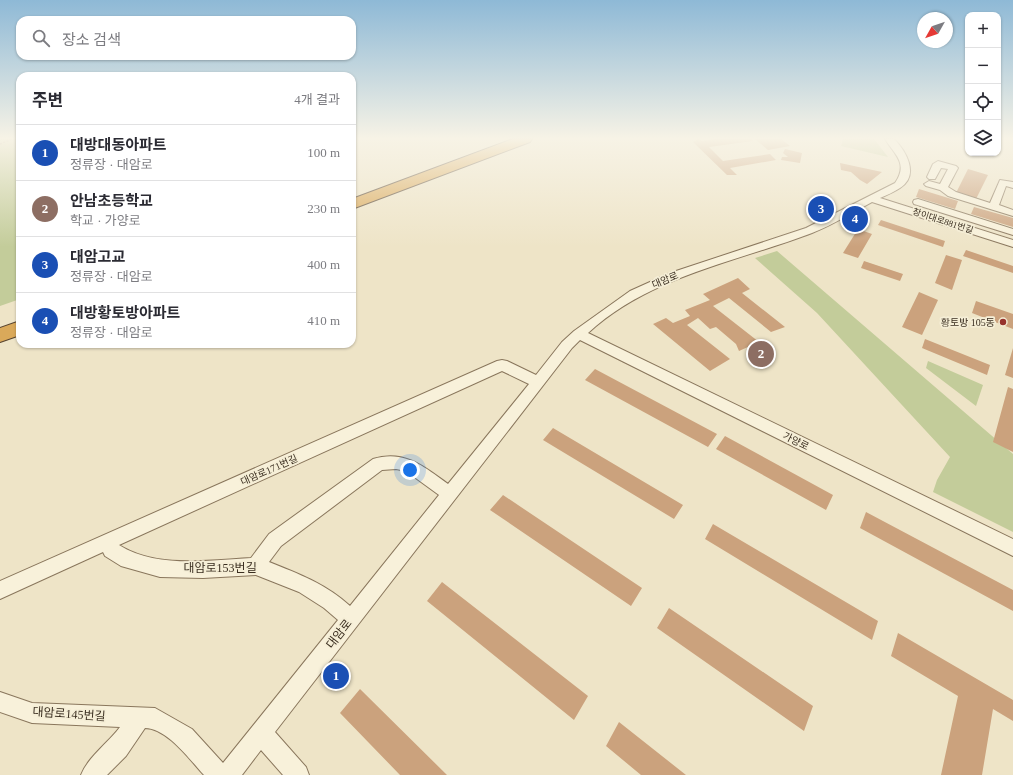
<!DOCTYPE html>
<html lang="ko">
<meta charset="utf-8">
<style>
body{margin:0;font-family:"Times New Roman","Noto Sans KR",serif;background:#f7f7f7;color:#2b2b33}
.controls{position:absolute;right:12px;top:12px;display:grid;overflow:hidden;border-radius:8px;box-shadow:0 1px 3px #0004}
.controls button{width:36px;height:36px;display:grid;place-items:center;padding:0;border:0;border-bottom:1px solid #e1e1e2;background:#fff;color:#2b2b33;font:20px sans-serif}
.compass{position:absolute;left:917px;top:12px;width:36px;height:36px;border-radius:50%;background:#fff;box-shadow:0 1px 3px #0004;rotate:230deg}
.you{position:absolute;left:410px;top:470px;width:14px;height:14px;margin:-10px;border:3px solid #fff;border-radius:50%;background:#1a73e8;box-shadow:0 0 0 6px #1a73e833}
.badge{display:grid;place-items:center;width:26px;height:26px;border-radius:50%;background:#97322d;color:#fff;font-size:13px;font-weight:700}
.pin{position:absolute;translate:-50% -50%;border:2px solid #fff;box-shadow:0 1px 4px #0006}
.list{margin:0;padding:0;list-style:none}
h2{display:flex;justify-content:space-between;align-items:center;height:52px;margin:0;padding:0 16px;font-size:17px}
h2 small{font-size:13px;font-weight:400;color:#7c7c81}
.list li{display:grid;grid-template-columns:26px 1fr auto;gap:12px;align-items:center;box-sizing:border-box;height:56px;padding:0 16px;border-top:1px solid #e1e1e2}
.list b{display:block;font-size:15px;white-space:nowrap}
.list p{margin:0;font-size:13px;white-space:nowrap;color:#7c7c81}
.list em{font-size:13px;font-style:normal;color:#7c7c81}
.icon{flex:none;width:22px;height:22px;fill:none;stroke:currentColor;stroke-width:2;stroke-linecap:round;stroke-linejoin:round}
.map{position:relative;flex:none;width:1013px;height:775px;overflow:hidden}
.search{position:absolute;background:#fff;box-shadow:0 1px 3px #0004;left:16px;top:16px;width:340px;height:44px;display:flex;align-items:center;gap:10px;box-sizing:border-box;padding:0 14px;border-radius:12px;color:#7c7c81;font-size:15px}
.panel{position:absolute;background:#fff;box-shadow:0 1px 3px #0004;left:16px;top:72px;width:340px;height:276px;border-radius:12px}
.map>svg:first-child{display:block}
.green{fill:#c3cc9a}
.building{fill:#cba27d}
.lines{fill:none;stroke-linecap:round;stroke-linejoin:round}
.minor-casing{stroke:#89765c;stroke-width:2}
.highway-casing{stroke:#574430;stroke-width:2}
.path{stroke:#89765c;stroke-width:1.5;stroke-dasharray:2 1.5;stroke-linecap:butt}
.minor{fill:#f8f1da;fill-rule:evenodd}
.highway{fill:#daa95a;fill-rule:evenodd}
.poi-dot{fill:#97322d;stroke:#f5eed6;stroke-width:1.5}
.labels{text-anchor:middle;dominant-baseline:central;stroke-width:3.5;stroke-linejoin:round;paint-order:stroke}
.far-street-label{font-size:9px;fill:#3a2e20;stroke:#f5eed6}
.street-label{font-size:10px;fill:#3a2e20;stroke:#f5eed6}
.poi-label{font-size:10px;fill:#3a2e20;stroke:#f5eed6;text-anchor:end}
.near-street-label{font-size:12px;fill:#3a2e20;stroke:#f5eed6}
</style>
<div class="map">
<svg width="1013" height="775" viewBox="0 0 1013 775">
<rect width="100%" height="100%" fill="#eee4c7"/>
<path class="green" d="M 0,139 L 20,139 L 20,299 L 0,306 Z
M 843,139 L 874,139 L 888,157 L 841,146 Z
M 777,251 L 1013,454 L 1013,532 L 933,492 L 937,480 L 950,457 L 817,313 L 755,258 Z
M 928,361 L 983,385 L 976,406 L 926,368 Z"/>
<path class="building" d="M 698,139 L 702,141 L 716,139 L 751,139 L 753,141 L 709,147 L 723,161 L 770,154 L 776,160 L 730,168 L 737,175 L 727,175 L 693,142 Z
M 755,139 L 781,139 L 790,146 L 768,150 Z
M 785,149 L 802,153 L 800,163 L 781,160 L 782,157 L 788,157 L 783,153 Z
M 840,163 L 882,172 L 867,184 L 860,180 L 851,172 L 841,170 Z
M 968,169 L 988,175 L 976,199 L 956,193 Z
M 919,189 L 958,201 L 955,209 L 916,197 Z
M 974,207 L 1013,218 L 1013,227 L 971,214 Z
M 881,220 L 945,241 L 943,247 L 878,225 Z
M 858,229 L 872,234 L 858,258 L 843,253 Z
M 966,250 L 1013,266 L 1013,273 L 963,256 Z
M 946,255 L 962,260 L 952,290 L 935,283 Z
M 864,261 L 903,274 L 900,281 L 861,268 Z
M 738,278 L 750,289 L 742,293 L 785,327 L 771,332 L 729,298 L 713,306 L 759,342 L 739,351 L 736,344 L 716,327 L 710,329 L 698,318 L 687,325 L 730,359 L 710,371 L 653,324 L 666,318 L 673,323 L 690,316 L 685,310 L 710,300 L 703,294 Z
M 919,292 L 938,300 L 922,335 L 902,327 Z
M 976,301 L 1013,314 L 1013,329 L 972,313 Z
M 925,339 L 990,365 L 987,375 L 922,348 Z
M 1013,348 L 1013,378 L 1005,375 Z
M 595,369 L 717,434 L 708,447 L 585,380 Z
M 1008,387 L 1013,389 L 1013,452 L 993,442 Z
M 553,428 L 683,505 L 674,519 L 543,440 Z
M 725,436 L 833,495 L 826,510 L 716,449 Z
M 503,495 L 642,588 L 631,606 L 490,510 Z
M 866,512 L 1013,590 L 1013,611 L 860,528 Z
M 713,524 L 878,621 L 872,640 L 705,539 Z
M 442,582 L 588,696 L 574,720 L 427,601 Z
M 669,608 L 813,706 L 804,731 L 657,628 Z
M 898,633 L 1013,700 L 1013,721 L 993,709 L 982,775 L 941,775 L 958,696 L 891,656 Z
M 360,689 L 447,775 L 400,775 L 340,713 Z
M 619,722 L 686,775 L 641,775 L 606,746 Z"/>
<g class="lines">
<defs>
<path id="minor" d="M 885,139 L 894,139 C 906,151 920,175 900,188 C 894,192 887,195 880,198 L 1013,240 L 1013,247 L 872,202 C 853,212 833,225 812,233 C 736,262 650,276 588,333 L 1013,539 L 1013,556 L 580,340 L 572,348 L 275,732 L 306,767 L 309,775 L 283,775 L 261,750 L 242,775 L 204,775 C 190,760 167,728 145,728 L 126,756 L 107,775 L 81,775 C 88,757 108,743 120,727 L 32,723 L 0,712 L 0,692 L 32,703 L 155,708 L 192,729 L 223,763 L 338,620 L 324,608 L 299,592 L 256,575 L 203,578 L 160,577 L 121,566 L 105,556 L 103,552 L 0,599 L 0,581 L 497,361 L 502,360 L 507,361 L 536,375 L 562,342 L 574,331 L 630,291 L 670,273 L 806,228 L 895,183 C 909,163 894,154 885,139 ZM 502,371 L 529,384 L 448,484 C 425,467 404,449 373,459 L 269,534 L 251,558 C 209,560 157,569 119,545 ZM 396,469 L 406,471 L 439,495 L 350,606 C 326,584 299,574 269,562 L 281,546 L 382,470 Z
M 938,161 L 956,166 L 958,168 L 948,187 L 956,192 L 990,203 L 1000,180 L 1013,182 L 1013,188 L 1006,186 L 999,205 L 1013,210 L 1013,216 L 948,196 L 940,190 L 926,186 L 924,184 L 929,181 L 940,184 L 948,169 L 941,168 L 935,179 L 929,179 L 927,177 L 933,164 Z
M 918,199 L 1013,229 L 1013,235 L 914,204 L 913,202 L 914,200 Z"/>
<path id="highway" d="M 513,139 L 532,139 L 530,142 L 352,209 L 352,199 Z
M 20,321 L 20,335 L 0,342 L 0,328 Z"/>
</defs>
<use href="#minor" class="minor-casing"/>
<use href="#highway" class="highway-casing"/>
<path class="path" d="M 0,144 L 12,139"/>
<use href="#minor" class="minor"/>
<use href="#highway" class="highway"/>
</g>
<linearGradient id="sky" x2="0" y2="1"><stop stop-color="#8eb9d6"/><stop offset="0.56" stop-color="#f7f3e6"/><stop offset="1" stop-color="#f7f3e6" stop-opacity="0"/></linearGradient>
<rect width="1013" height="247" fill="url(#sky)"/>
<circle class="poi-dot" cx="1003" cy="322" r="4"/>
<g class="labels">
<g class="far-street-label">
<text transform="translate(943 221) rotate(18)">창이대로881번길</text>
</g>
<g class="street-label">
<text transform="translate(665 280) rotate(-23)">대암로</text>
<text transform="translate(796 441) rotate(26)">가양로</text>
<text transform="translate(269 470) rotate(-24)">대암로171번길</text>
</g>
<g class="poi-label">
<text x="995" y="322">황토방 105동</text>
</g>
<g class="near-street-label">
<text x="220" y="568">대암로153번길</text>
<text transform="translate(339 634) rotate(-52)">대암로</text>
<text transform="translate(69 714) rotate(4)">대암로145번길</text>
</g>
</g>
</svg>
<div class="controls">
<button>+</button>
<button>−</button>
<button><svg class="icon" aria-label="locate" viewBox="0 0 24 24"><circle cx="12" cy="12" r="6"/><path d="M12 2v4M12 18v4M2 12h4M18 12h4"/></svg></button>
<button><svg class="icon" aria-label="layers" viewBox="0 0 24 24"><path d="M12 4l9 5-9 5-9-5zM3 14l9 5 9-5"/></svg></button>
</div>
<svg class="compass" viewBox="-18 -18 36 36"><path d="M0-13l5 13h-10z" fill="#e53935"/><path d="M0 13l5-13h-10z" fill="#7c7c81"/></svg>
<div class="you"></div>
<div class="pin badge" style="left:336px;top:676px;background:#1a4fb4">1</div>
<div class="pin badge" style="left:761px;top:354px;background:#8d6e63">2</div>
<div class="pin badge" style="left:821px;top:209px;background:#1a4fb4">3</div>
<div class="pin badge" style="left:855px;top:219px;background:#1a4fb4">4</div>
<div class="search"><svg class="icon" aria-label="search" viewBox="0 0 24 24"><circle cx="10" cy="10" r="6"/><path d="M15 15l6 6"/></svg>장소 검색</div>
<section class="panel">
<h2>주변<small>4개 결과</small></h2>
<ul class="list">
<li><span class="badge" style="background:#1a4fb4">1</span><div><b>대방대동아파트</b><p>정류장 · 대암로</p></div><em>100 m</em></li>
<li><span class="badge" style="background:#8d6e63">2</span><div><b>안남초등학교</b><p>학교 · 가양로</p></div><em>230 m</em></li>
<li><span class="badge" style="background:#1a4fb4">3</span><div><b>대암고교</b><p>정류장 · 대암로</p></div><em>400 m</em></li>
<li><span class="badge" style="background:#1a4fb4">4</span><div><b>대방황토방아파트</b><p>정류장 · 대암로</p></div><em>410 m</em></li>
</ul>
</section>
</div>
